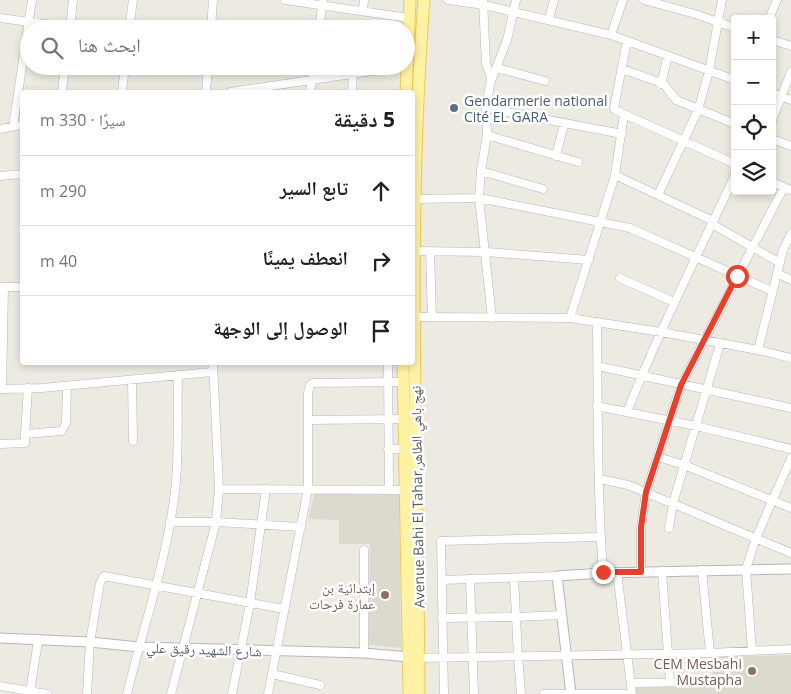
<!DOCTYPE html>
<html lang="ar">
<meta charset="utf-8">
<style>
body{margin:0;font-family:"Open Sans","Noto Naskh Arabic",sans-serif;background:#f6f6f6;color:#202124;direction:rtl}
.controls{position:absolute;right:15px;top:15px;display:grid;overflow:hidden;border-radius:5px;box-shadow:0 2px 8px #0003}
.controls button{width:45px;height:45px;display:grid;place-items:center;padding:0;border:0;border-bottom:1px solid #e0e0e0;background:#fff;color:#202124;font:25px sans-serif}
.stop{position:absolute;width:15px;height:15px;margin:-11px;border:4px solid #e7412d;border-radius:50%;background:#fff}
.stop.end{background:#e7412d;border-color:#fff;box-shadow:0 1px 5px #0008}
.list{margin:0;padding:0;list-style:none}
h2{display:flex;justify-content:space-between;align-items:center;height:65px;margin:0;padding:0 20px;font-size:21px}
h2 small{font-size:16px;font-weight:400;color:#757577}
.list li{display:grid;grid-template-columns:32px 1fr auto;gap:15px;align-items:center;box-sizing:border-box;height:70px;padding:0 20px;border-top:1px solid #e0e0e0}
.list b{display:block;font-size:19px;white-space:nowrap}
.list em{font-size:16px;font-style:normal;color:#757577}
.icon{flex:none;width:28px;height:28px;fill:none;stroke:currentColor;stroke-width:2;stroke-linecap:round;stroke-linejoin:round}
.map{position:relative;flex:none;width:791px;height:694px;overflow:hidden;direction:ltr}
.search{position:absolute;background:#fff;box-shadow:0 2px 8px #0003;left:20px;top:20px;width:395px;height:55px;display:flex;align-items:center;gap:12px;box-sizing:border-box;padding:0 18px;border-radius:28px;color:#757577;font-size:19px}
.panel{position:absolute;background:#fff;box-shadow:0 2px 8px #0003;left:20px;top:90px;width:395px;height:275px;border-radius:5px;direction:rtl}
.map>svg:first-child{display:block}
.education{fill:#dcd9cf}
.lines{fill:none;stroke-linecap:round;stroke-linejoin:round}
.minor-casing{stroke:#b4b7bc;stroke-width:9}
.tertiary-casing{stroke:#b4b7bc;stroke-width:11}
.primary-casing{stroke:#efc957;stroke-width:13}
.minor{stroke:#fff;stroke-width:8}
.tertiary{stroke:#fff;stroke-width:9}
.primary{stroke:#fef2a5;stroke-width:11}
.route{stroke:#e7412d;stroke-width:6}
.service-dot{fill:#5c6f8a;stroke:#fff;stroke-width:2}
.education-dot{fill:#8d6e63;stroke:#fff;stroke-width:2}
.labels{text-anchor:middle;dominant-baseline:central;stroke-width:5;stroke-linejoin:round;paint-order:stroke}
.service-label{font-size:14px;fill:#4e5e75;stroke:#fff;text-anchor:start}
.street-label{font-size:14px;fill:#5a5d62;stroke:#fff}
.education-label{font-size:14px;fill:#785e54;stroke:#fff;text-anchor:end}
</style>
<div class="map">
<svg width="791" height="694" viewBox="0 0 791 694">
<rect width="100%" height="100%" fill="#eceae1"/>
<path class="education" d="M 315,493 L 399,495 L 401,648 L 369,645 L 370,544 L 339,544 L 339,520 L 308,519 Z
M 791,655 L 791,694 L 636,694 L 635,688 L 712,685 L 713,657 Z"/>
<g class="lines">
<defs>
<path id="minor" d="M 285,0 L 409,18
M 448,0 L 484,5 L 611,35 L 735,80
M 483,0 L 486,64 L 491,78 L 486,108 L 487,135 L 481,171 L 479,198 L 492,318
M 644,0 L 695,14 L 735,28
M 363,11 L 364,0
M 0,18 L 81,29
M 549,19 L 554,0
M 769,19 L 777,0
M 70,29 L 73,0
M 129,29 L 133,0
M 211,29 L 213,0
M 319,29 L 323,0
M 611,35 L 623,0
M 772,40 L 791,46
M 627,41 L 614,108 L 615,110 L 735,164
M 497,68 L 545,81
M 622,69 L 664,84 L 676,100 L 735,124
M 491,81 L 507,40 L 516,0
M 661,84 L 668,56
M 62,92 L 65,66
M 122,92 L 125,66
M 206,92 L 208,66
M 230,92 L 406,66
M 310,92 L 314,66
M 352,92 L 353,74
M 772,93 L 791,100
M 486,108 L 622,134
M 772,120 L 791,72
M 13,127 L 32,0
M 0,129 L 22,125
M 487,135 L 578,162
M 772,139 L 791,146
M 556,156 L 564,124
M 481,171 L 543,189
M 615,175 L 713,221
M 0,176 L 22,174
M 772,182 L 791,190
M 658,195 L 698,110 L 709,71 L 722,0
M 412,199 L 479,198 L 630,228 L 772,291
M 712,224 L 780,263
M 414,251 L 486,252 L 589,260
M 430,251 L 432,317
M 777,273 L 791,280
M 620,278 L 674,302
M 0,287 L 22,287
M 412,317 L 570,318 L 661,332 L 758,350 L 791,358
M 570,318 L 615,175 L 624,114
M 597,322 C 598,405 597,489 603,573
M 758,350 L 783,250 L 791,234
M 388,362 L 389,490
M 598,366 L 791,408
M 132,380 L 133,441
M 0,389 L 42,388 L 212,372
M 2,389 L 4,287
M 597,406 L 696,426 L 791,449
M 627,412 C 659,331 698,254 735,175
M 308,420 L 403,419
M 25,434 L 28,388
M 0,444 L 25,443 L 25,434 L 62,431 L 66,423 L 67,386
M 388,449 L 404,449
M 658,457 L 684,465 L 791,508
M 600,479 L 628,485 L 791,553
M 219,489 L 404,490
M 170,522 L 216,522 L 301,527
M 669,528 L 673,503 L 720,344
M 364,550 L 364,653
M 702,570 L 710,653
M 662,571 L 670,682
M 617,572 L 632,694
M 641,572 L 641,527 L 646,492 L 681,385 L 784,187
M 514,578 L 518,656 L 521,694
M 470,579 L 474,694
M 442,580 L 557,576
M 442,618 L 516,617 L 561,615
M 752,651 L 746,569 L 756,538 L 791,458
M 416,658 L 710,653 L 791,649
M 272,674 L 320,685
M 631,683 L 710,682
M 0,686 L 47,694
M 30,692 L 38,641
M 87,694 L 90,642 L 100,583 L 104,576 L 284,609
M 127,694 C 144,624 169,554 176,482 C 179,447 177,410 178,375
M 171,694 L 216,522 L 219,489 L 213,362
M 232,694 L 250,603 L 266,489
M 268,694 L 308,489 L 308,393 L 310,385 L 313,383 L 403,382
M 444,694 L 441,541 L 600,537
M 544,694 L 632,694"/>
<path id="tertiary" d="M 0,638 L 90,642 L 139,647 L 364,653 L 408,657
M 571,694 L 557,576 L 603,573 L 791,569"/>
<path id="primary" d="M 406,92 L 410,0
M 403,362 L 409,694
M 419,694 C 418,463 406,231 424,0"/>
</defs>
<use href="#minor" class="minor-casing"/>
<use href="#tertiary" class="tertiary-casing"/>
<use href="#primary" class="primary-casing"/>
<use href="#minor" class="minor"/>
<use href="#tertiary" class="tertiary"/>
<use href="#primary" class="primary"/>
</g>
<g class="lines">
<path class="route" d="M 603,572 L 641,572 L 641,527 L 646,492 L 681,385 L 737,276"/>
</g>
<circle class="service-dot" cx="454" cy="108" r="5"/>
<g class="education-dot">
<circle cx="385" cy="595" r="5"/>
<circle cx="752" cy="671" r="5"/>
</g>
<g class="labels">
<g class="service-label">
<text x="464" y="100">Gendarmerie national<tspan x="464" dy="16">Cité EL GARA</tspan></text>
</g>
<g class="street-label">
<text transform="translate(417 497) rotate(-91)">Avenue Bahi El Tahar,نهج باهي الطاهر</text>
<text transform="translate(204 649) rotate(2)">شارع الشهيد رقيق علي</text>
</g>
<g class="education-label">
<text x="375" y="587">إبتدائية بن<tspan x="375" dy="16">عمارة فرحات</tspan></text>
<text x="742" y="663">CEM Mesbahi<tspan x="742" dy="16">Mustapha</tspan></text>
</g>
</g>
</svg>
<div class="controls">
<button>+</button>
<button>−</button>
<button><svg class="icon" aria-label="locate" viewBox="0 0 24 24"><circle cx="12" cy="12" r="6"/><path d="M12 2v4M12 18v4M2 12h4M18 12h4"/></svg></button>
<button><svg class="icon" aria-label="layers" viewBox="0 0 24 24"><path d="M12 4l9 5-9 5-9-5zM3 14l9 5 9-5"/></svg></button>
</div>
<div class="stop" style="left:737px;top:276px"></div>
<div class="stop end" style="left:603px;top:572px"></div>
<div class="search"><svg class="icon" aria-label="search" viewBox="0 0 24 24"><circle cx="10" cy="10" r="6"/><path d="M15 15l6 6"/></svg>ابحث هنا</div>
<section class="panel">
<h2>5 دقيقة<small>سيرًا · 330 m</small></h2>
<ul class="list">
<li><svg class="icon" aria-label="ahead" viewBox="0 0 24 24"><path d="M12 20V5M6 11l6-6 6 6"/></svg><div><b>تابع السير</b></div><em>290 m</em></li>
<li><svg class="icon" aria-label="right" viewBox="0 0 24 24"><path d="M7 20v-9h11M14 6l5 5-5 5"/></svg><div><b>انعطف يمينًا</b></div><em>40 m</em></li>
<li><svg class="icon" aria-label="arrive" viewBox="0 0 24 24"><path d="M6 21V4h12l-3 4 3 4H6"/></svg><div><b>الوصول إلى الوجهة</b></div></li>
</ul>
</section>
</div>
